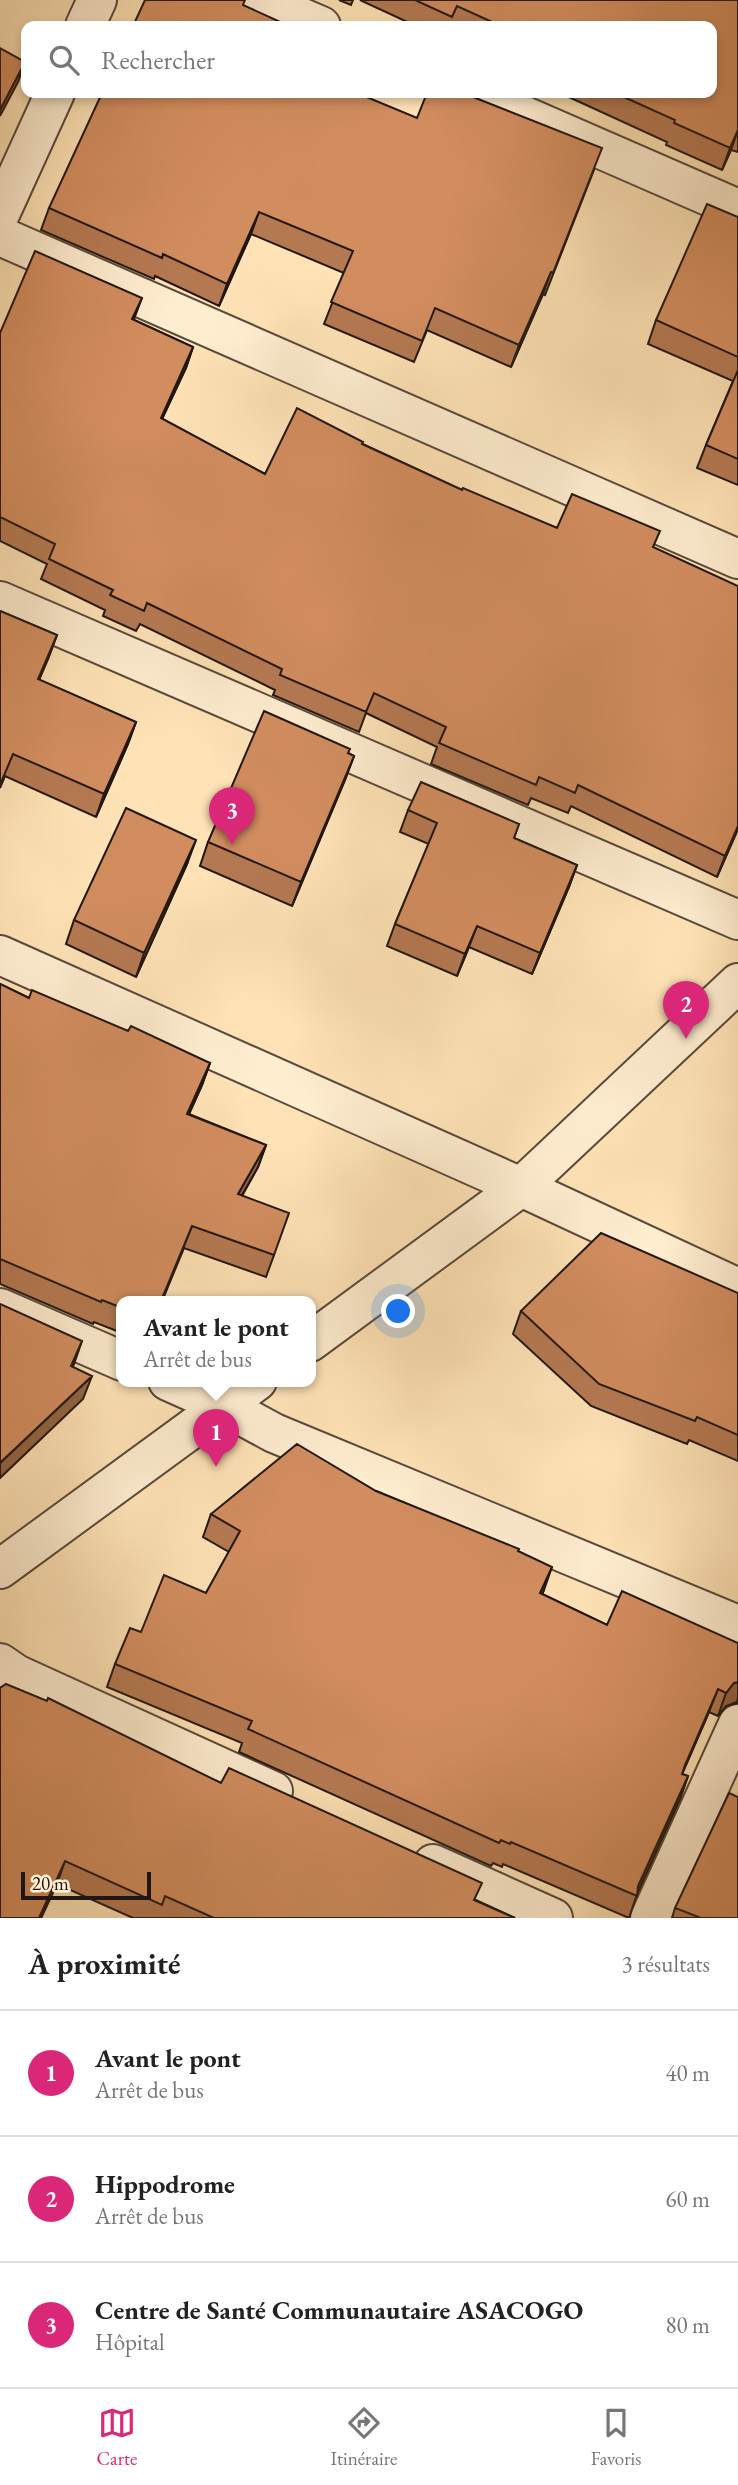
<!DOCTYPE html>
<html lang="fr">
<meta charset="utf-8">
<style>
body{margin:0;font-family:"EB Garamond",serif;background:#f6f6f6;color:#222}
.scale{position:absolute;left:21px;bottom:18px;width:130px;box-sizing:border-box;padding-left:7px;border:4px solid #211611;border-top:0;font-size:19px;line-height:24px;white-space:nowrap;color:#211611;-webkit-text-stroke:5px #ffedd0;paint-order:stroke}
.you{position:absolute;left:399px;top:1312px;width:24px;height:24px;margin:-18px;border:5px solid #fff;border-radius:50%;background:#1a73e8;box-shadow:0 0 0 10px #1a73e833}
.badge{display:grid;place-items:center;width:46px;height:46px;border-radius:50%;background:#db2777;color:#fff;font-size:23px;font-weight:700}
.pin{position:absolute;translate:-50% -58px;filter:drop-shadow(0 2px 4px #0008)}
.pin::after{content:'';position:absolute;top:37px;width:24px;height:21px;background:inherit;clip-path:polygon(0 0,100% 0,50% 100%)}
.popup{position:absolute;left:116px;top:1296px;width:200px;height:91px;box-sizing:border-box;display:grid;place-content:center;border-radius:14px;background:#fff;filter:drop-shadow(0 2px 5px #0005);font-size:23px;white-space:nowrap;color:#767676}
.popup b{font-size:26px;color:#222}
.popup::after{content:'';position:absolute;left:50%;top:100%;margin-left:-14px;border:14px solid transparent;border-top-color:#fff}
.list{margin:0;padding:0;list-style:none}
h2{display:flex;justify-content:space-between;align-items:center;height:91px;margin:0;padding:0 28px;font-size:30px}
h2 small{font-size:23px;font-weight:400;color:#767676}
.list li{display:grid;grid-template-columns:46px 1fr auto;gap:21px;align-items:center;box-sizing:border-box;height:126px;padding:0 28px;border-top:2px solid #e0e0e0}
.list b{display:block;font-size:26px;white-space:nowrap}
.list p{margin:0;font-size:23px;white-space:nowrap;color:#767676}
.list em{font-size:23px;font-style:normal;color:#767676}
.icon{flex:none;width:38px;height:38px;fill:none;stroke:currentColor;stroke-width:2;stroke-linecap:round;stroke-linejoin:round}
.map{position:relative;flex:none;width:738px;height:1918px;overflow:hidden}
.search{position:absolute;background:#fff;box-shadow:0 4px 10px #0003;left:21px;right:21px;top:21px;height:77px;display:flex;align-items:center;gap:18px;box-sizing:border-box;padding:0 24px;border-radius:14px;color:#767676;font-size:26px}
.sheet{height:469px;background:#fff}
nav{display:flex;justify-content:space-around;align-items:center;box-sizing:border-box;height:98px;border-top:2px solid #e0e0e0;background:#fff;font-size:19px;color:#767676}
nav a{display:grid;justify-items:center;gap:4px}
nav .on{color:#db2777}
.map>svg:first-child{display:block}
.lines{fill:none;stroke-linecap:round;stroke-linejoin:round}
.minor-casing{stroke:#58493a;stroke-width:42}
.tertiary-casing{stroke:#58493a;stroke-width:42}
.minor{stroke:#ffedd0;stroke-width:38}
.tertiary{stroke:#ffedd0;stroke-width:38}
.wall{fill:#b57952;stroke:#211611;stroke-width:2}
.shaded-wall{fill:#936342;stroke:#211611;stroke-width:2}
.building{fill:#d28d5f;stroke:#211611;stroke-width:2}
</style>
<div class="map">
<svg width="738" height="1918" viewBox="0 0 738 1918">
<rect width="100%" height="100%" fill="#ffe3b6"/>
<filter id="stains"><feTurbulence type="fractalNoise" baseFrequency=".00286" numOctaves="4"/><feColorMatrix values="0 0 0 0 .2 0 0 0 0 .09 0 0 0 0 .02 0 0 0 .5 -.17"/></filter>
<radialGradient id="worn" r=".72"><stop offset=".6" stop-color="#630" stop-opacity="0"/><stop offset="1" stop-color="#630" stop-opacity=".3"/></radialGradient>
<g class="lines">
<defs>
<path id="minor" d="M 261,0 L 321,26
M 85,26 L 97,0
M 472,93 L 738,209
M 0,214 L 55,93
M 0,236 L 738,559
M 0,601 L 738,920
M 0,955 L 521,1187 L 738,1288
M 0,1308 L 122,1361
M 168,1381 L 224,1406 L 274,1433 L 738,1625
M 0,1663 L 16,1674 L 273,1791
M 433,1864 L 553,1918
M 650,1918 L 738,1724"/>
<path id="tertiary" d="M 310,1342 L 521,1187 L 738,983
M 0,1569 L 257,1381"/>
</defs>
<use href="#minor" class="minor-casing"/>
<use href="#tertiary" class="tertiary-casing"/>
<use href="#minor" class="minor"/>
<use href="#tertiary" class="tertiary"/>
</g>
<path class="wall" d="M 339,0 L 353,0 L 351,5 Z
M 360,0 L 738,0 L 738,152 L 731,150 L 722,170 L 666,145 L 667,142 L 560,93 L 712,93 L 712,26 L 416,26 Z
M 417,118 L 594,170 L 545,295 L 543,294 L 511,367 L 427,330 L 414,362 L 324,324 L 344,273 L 251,234 L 219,306 L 155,276 L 154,279 L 41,230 L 49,208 Z
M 738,217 L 738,485 L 697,468 L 706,445 L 733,381 L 648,344 L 656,320 Z
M 134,320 L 193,347 L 186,368 L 162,419 L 265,474 L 363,444 L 462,490 L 557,528 L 654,548 L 738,829 L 717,877 L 571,806 L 568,813 L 531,798 L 528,805 L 431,764 L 437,747 L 366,713 L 359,732 L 273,695 L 275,690 L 140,624 L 136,631 L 103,616 L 105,610 L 41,579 L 47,564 L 0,541 L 0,333 Z
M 0,611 L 57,635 L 39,680 L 136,722 L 128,744 L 96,817 L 5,776 L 0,788 Z
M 348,753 L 354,756 L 345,780 L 292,906 L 200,866 L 208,842 Z
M 408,810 L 519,824 L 514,838 L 577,865 L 569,887 L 532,974 L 469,947 L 457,976 L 387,946 L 395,924 L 429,844 L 400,832 Z
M 187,864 L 136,977 L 66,944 L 74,920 Z
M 0,984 L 29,998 L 128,1031 L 210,1063 L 202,1085 L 189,1114 L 266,1145 L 258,1167 L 242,1196 L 274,1255 L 266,1277 L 184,1248 L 162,1301 L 122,1301 L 122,1333 L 94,1322 L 93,1324 L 0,1284 Z
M 738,1293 L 738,1461 L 689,1440 L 687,1444 L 591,1406 L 513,1334 L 521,1311 Z
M 376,1491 L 518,1551 L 544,1590 L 542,1594 L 607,1625 L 738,1643 L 738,1703 L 726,1706 L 718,1716 L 709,1712 L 682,1774 L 688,1776 L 680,1799 L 637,1894 L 629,1918 L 503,1864 L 502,1867 L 493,1863 L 491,1866 L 239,1752 L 242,1743 L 107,1687 L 115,1664 L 141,1632 L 206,1593 L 229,1552 L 203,1537 L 211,1514 Z
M 0,1688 L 221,1783 L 515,1918 L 133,1918 L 57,1884 L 41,1918 L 0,1918 Z
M 675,1908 L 738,1918 L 672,1918 Z"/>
<path class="shaded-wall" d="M 25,62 L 18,82 L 0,116 L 0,110 Z
M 738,130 L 731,150 L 722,170 L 730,148 Z
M 259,212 L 251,234 L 219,306 L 227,284 Z
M 551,272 L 543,294 L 511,367 L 519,345 Z
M 142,298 L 134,319 L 124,340 L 132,319 Z
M 193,347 L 186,368 L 153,438 L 161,418 Z
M 57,635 L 49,657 L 30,701 L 38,679 Z
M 136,722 L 128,744 L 96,817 L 104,794 Z
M 354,756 L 345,780 L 292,906 L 301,882 Z
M 738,826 L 738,829 L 717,877 L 725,856 Z
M 196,840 L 187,864 L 136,977 L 144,953 Z
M 577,865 L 569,887 L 532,974 L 540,953 Z
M 477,926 L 469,947 L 457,976 L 465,954 Z
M 210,1063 L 202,1085 L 179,1136 L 187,1114 Z
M 266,1145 L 258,1167 L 230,1216 L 238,1194 Z
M 192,1226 L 162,1301 L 161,1301 Z
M 82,1341 L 74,1364 L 62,1389 L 71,1366 Z
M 92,1376 L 83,1399 L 0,1478 L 0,1463 Z
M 552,1567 L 544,1590 L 532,1616 L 540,1593 Z
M 738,1682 L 738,1698 L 737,1702 L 726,1706 L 718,1716 L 726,1693 L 734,1683 Z
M 718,1689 L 709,1712 L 676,1788 L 685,1765 Z
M 688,1776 L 680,1799 L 636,1896 L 638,1886 Z
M 65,1861 L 57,1884 L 41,1918 L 39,1918 Z"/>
<path class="building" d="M 145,0 L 245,0 L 243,5 L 289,26 L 133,26 Z
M 415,0 L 738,0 L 738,130 L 730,148 L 674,123 L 675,120 L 615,93 L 712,93 L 712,26 L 501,26 L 457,6 L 452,17 Z
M 0,48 L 25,62 L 0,110 Z
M 102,93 L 357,93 L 417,118 L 427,93 L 463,93 L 602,148 L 553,273 L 551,272 L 519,345 L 435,308 L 422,341 L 331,302 L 353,251 L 259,212 L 227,284 L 163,254 L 162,258 L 49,208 Z
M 707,204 L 738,217 L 738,357 L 656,320 Z
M 35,251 L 142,298 L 132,319 L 193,347 L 161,418 L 265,474 L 297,408 L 363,442 L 362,444 L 462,490 L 463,488 L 557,528 L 572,494 L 660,531 L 653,547 L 738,586 L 738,826 L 725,856 L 578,785 L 575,793 L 539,777 L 536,785 L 439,743 L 446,727 L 374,693 L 366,712 L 280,675 L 282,669 L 147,603 L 144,611 L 110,595 L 113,590 L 49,559 L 55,544 L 0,517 L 0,333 Z
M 738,370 L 738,459 L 706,445 Z
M 0,611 L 57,635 L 38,679 L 136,722 L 104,794 L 13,754 L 0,785 Z
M 264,711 L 350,749 L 348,753 L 354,756 L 301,882 L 208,842 Z
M 421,782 L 519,824 L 514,838 L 577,865 L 540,953 L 477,926 L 465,954 L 395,924 L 437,823 L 408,810 Z
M 126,808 L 196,840 L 144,953 L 74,920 Z
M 0,984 L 29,998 L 32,990 L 128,1031 L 131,1026 L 210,1063 L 187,1114 L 266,1145 L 238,1194 L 289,1213 L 274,1255 L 192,1226 L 161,1301 L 122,1301 L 122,1308 L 102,1300 L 101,1302 L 0,1259 Z
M 601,1233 L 738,1293 L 738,1435 L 697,1417 L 695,1421 L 599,1384 L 521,1311 Z
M 0,1304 L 82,1341 L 71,1366 L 92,1376 L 0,1463 Z
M 297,1444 L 376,1491 L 519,1549 L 518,1551 L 552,1567 L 540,1593 L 607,1625 L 622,1591 L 738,1643 L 738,1682 L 734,1683 L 726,1693 L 718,1689 L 685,1765 L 682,1774 L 688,1776 L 638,1886 L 637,1896 L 511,1842 L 510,1844 L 501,1840 L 499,1843 L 248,1729 L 252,1721 L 115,1664 L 130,1628 L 141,1632 L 164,1575 L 206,1593 L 240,1531 L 211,1514 Z
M 6,1684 L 47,1701 L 48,1698 L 221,1783 L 229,1768 L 482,1883 L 474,1900 L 515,1918 L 214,1918 L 165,1896 L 162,1905 L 65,1861 L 39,1918 L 0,1918 L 0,1688 Z
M 729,1793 L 738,1797 L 738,1918 L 701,1918 L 675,1908 Z"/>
<rect width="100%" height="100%" filter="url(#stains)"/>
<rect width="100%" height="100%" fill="url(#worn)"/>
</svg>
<div class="scale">20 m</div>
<div class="you"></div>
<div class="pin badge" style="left:216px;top:1467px">1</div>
<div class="popup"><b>Avant le pont</b>Arrêt de bus</div>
<div class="pin badge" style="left:686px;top:1039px">2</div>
<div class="pin badge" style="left:232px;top:845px">3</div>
<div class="search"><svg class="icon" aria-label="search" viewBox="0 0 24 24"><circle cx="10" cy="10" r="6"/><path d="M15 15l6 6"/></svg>Rechercher</div>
</div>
<section class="sheet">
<h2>À proximité<small>3 résultats</small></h2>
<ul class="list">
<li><span class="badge">1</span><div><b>Avant le pont</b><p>Arrêt de bus</p></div><em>40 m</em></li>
<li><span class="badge">2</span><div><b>Hippodrome</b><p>Arrêt de bus</p></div><em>60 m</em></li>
<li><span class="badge">3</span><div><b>Centre de Santé Communautaire ASACOGO</b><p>Hôpital</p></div><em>80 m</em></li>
</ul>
</section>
<nav>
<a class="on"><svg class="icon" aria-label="map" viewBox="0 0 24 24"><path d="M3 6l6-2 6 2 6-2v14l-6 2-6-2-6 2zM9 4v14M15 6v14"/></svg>Carte</a>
<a><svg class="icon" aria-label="directions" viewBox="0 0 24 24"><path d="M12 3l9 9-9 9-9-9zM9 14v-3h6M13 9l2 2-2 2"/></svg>Itinéraire</a>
<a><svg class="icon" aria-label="saved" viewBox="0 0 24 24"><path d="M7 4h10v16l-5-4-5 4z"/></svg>Favoris</a>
</nav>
